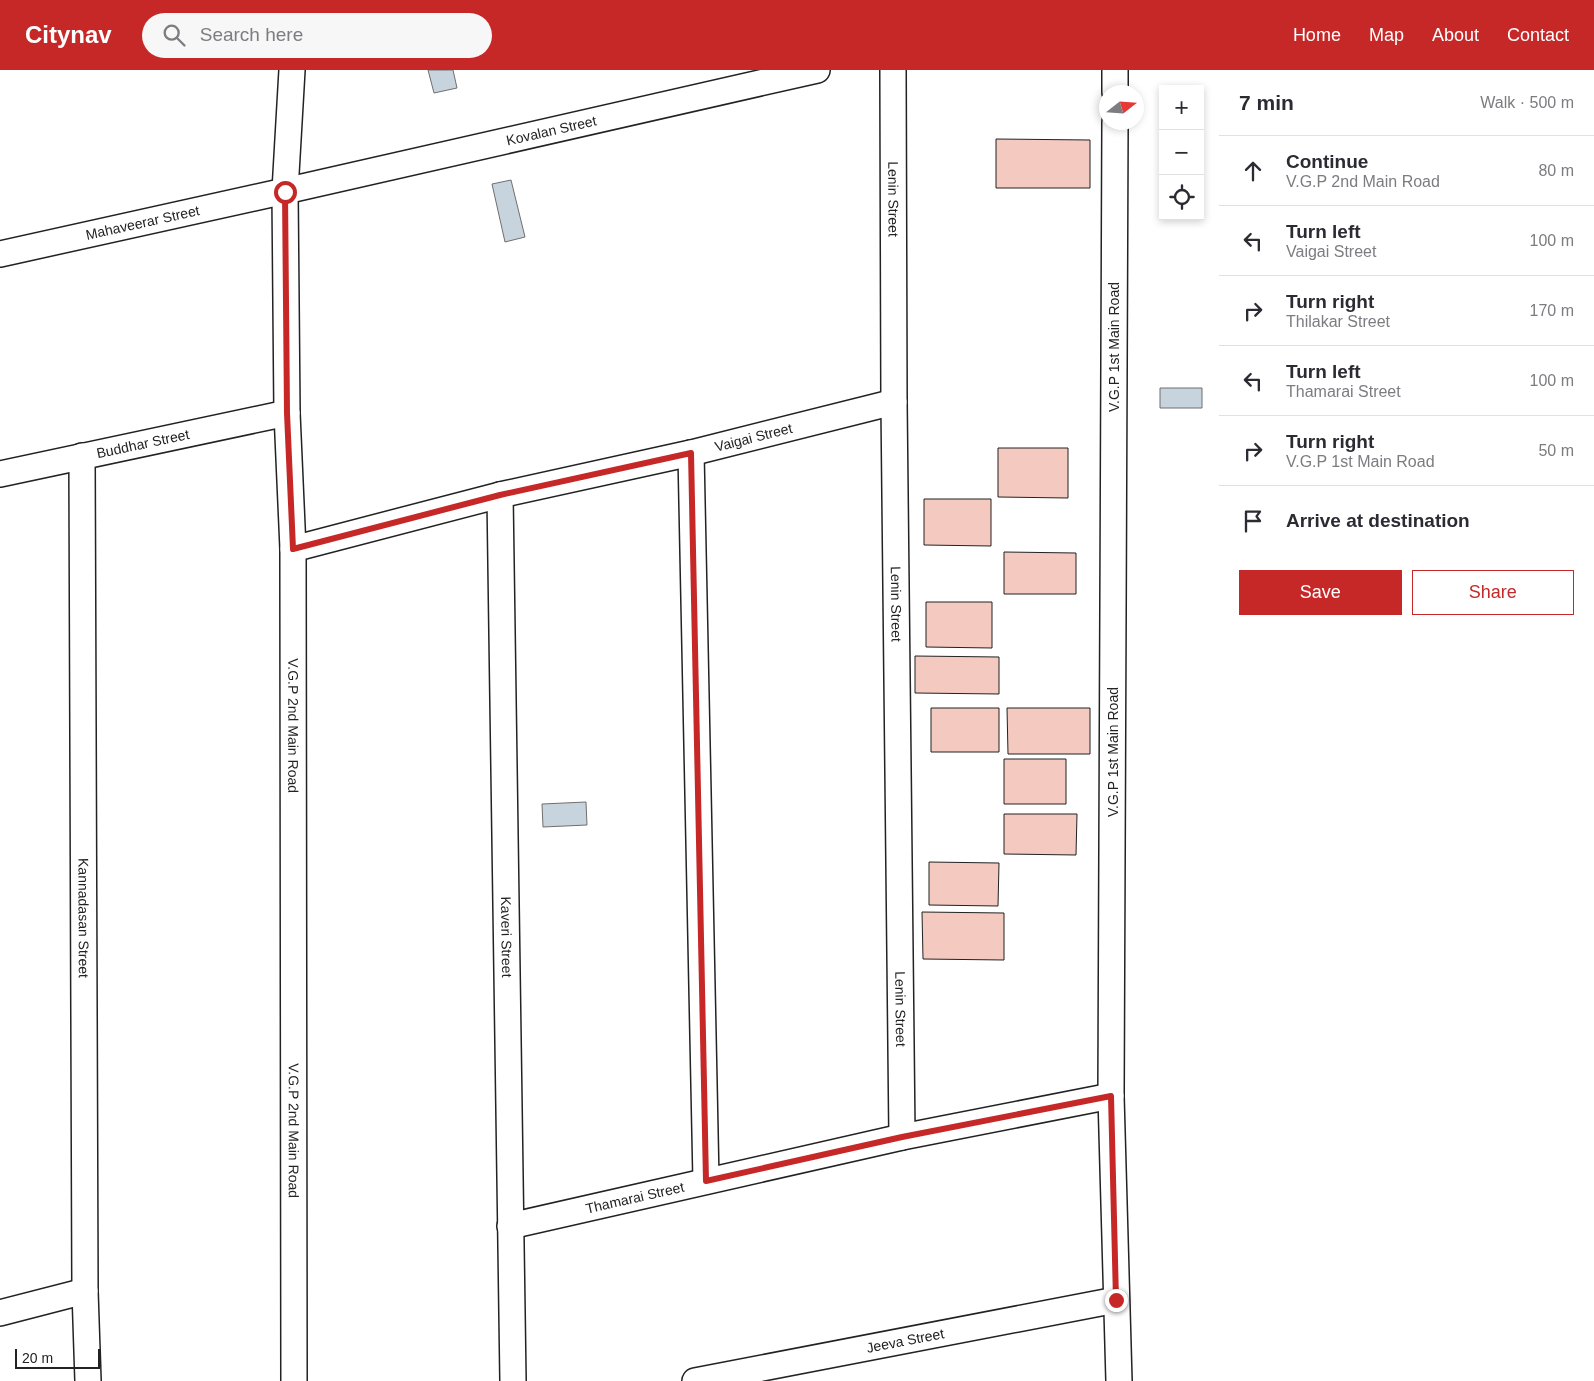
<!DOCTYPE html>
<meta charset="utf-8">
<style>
body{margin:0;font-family:Helvetica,sans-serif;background:#f7f7f7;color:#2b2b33}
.controls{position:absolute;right:15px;top:15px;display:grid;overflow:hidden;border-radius:0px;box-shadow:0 2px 8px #0003}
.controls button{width:45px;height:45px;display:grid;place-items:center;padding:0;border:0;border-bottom:1px solid #e1e1e2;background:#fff;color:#2b2b33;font:25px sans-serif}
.compass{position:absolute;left:1099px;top:15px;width:45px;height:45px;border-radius:50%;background:#fff;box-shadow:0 2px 8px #0003;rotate:73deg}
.scale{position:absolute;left:15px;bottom:12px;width:85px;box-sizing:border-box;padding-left:5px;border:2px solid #222;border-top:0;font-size:14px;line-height:18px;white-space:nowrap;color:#222;-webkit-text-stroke:4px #fff;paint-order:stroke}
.stop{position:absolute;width:15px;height:15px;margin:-11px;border:4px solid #c62828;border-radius:50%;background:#fff}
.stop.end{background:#c62828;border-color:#fff;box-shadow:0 1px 5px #0008}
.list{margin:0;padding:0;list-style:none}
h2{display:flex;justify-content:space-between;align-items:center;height:65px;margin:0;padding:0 20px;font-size:21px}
h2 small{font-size:16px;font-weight:400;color:#7c7c81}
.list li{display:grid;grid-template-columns:32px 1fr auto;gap:15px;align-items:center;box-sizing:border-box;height:70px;padding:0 20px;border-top:1px solid #e1e1e2}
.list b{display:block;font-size:19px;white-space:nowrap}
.list p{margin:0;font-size:16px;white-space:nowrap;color:#7c7c81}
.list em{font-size:16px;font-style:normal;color:#7c7c81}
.actions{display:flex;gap:10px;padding:15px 20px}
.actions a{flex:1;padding:11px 0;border:1px solid #c62828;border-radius:0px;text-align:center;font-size:18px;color:#c62828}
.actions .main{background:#c62828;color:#fff}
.icon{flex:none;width:28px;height:28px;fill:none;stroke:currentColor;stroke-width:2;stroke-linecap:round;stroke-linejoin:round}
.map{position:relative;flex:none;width:1219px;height:1311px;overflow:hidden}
header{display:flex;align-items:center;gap:30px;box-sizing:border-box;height:70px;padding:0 25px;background:#c62828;color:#fff}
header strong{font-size:24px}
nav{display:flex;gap:28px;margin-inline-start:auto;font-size:18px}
.search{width:350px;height:45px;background:#f7f7f7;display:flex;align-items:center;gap:12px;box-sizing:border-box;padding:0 18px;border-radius:28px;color:#7c7c81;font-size:19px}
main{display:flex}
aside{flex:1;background:#fff}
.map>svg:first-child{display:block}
.water{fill:#c7d3dd;stroke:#6f6f6f}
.building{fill:#f3c9c0;stroke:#222}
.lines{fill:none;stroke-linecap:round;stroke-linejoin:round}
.minor-casing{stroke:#222;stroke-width:28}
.minor{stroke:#fff;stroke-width:25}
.route{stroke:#c62828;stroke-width:6}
.labels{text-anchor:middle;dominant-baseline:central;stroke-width:4;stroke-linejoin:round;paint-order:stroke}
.street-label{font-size:14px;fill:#222;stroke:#fff}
</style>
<header>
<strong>Citynav</strong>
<div class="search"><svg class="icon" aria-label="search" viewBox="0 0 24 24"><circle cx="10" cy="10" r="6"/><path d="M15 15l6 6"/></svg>Search here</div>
<nav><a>Home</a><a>Map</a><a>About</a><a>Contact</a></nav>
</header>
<main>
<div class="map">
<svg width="1219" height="1311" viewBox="0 0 1219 1311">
<rect width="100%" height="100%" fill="#fff"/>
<path class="water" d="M 428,0 L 453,0 L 457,18 L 434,23 Z
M 511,110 L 525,167 L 505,172 L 492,114 Z
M 1160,318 L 1202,318 L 1202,338 L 1160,338 Z
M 586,732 L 587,755 L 543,757 L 542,734 Z"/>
<path class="building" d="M 996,69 L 1090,70 L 1090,118 L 996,118 Z
M 998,378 L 1068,378 L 1068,428 L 998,427 Z
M 924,429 L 991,429 L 991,476 L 924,475 Z
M 1004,482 L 1076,483 L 1076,524 L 1004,524 Z
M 926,532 L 992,532 L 992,578 L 926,577 Z
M 915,586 L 999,587 L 999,624 L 915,623 Z
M 931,638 L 999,638 L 999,682 L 931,682 Z
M 1007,638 L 1090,638 L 1090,684 L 1008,684 Z
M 1004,689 L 1066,689 L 1066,734 L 1004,734 Z
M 1004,744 L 1077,744 L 1076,785 L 1004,784 Z
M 929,792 L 999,793 L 998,836 L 929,835 Z
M 922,842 L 1004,843 L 1004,890 L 923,889 Z"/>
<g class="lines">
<defs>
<g id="minor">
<path id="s1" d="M 292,0 L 285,121 L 287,343 L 293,479 L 294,1311"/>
<path id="s2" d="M 893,0 L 894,332 L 902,1067"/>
<path d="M 1115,22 L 1115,0"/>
<path d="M 1115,52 L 1111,1026 L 1119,1311"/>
<path id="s3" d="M 0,184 L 285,121 L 817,0"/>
<path d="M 691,383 L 706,1111"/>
<path id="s4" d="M 82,386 L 85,1221 L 88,1311"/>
<path id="s5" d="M 0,404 L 287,343"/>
<path id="s6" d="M 500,425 L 513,1311"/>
<path id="s7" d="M 293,479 L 500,425 L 691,383 L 894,332"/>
<path id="s8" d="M 510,1156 L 902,1067 L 1111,1026"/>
<path d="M 0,1243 L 85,1221"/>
<path id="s9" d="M 695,1311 L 1116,1230"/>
</g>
</defs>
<use href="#minor" class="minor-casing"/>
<use href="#minor" class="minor"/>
</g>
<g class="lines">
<path class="route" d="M 285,122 L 287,343 L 293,479 L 500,425 L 691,383 L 706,1111 L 902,1067 L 1111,1026 L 1116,1230"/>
</g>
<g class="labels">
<g class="street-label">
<text stroke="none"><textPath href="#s3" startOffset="565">Kovalan Street</textPath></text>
<text stroke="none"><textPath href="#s2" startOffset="129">Lenin Street</textPath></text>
<text stroke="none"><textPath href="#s3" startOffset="146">Mahaveerar Street</textPath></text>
<text transform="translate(1114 277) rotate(-90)">V.G.P 1st Main Road</text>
<text stroke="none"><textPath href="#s7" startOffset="474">Vaigai Street</textPath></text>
<text stroke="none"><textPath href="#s5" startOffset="146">Buddhar Street</textPath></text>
<text stroke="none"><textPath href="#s2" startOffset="534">Lenin Street</textPath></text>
<text stroke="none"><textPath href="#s1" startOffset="656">V.G.P 2nd Main Road</textPath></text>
<text transform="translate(1113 682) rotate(-90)">V.G.P 1st Main Road</text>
<text stroke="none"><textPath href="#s4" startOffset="462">Kannadasan Street</textPath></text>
<text stroke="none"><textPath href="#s6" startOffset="442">Kaveri Street</textPath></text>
<text stroke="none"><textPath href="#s2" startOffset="939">Lenin Street</textPath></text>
<text stroke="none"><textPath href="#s1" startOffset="1061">V.G.P 2nd Main Road</textPath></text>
<text stroke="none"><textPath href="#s8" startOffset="128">Thamarai Street</textPath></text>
<text stroke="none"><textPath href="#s9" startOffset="214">Jeeva Street</textPath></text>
</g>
</g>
</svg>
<div class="controls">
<button>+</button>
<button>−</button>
<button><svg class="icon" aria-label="locate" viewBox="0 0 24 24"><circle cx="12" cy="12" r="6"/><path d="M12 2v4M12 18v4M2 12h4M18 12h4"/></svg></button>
</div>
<svg class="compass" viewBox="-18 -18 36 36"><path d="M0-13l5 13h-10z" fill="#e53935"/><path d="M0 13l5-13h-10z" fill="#7c7c81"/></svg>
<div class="scale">20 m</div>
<div class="stop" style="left:285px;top:122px"></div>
<div class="stop end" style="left:1116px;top:1230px"></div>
</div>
<aside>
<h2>7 min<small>Walk · 500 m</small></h2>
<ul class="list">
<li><svg class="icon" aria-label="ahead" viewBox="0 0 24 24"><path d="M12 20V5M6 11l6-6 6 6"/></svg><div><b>Continue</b><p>V.G.P 2nd Main Road</p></div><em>80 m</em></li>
<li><svg class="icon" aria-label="left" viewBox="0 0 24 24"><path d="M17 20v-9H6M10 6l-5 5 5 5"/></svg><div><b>Turn left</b><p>Vaigai Street</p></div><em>100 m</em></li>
<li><svg class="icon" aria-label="right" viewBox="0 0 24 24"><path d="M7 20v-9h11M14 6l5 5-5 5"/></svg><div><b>Turn right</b><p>Thilakar Street</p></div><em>170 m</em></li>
<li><svg class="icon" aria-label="left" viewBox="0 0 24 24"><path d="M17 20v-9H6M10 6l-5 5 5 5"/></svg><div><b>Turn left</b><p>Thamarai Street</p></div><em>100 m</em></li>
<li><svg class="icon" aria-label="right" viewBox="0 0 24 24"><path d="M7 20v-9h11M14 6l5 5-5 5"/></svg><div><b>Turn right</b><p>V.G.P 1st Main Road</p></div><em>50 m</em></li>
<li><svg class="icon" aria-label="arrive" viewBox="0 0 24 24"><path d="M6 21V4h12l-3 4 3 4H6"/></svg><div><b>Arrive at destination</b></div></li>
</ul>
<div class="actions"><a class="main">Save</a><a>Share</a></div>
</aside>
</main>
